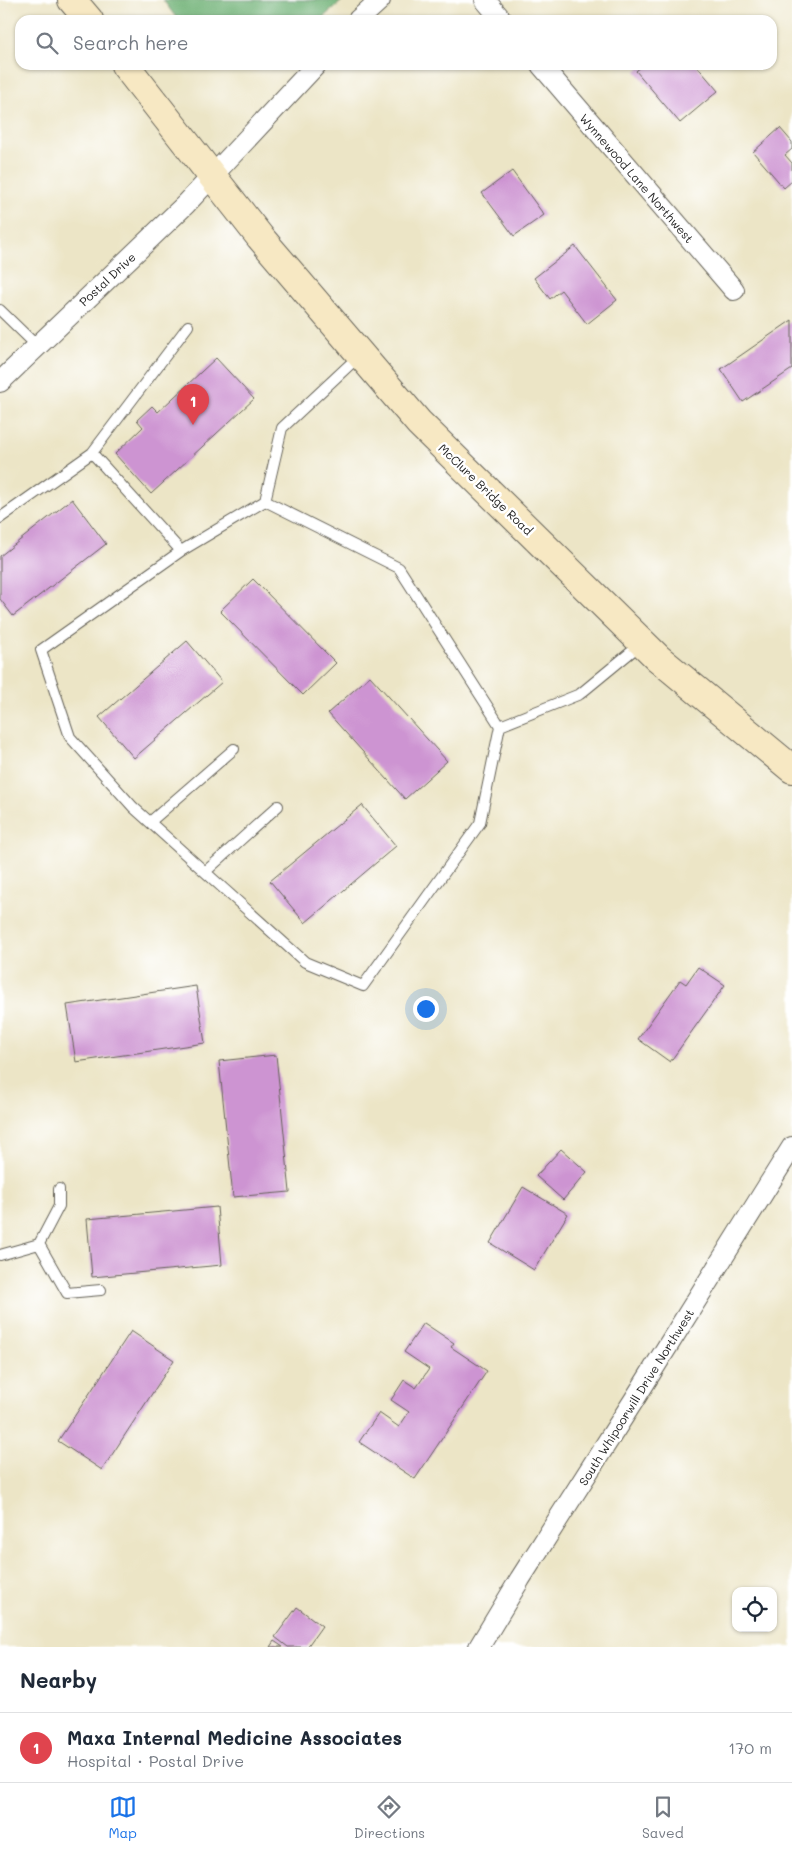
<!DOCTYPE html>
<meta charset="utf-8">
<style>
body{margin:0;font-family:Mali,sans-serif;background:#f2f2f3;color:#1f2937}
.controls{position:absolute;right:15px;bottom:15px;display:grid;overflow:hidden;border-radius:10px;box-shadow:0 1px 4px #0004}
.controls button{width:45px;height:45px;display:grid;place-items:center;padding:0;border:0;border-bottom:1px solid #e0e1e3;background:#fff;color:#1f2937;font:25px sans-serif}
.you{position:absolute;left:425px;top:1008px;width:18px;height:18px;margin:-12px;border:4px solid #fff;border-radius:50%;background:#1a73e8;box-shadow:0 0 0 8px #1a73e833}
.badge{display:grid;place-items:center;width:32px;height:32px;border-radius:50%;background:#1a73e8;color:#fff;font-size:16px;font-weight:700}
.pin{position:absolute;translate:-50% -41px;filter:drop-shadow(0 1px 2px #0008)}
.pin::after{content:'';position:absolute;top:26px;width:18px;height:15px;background:inherit;clip-path:polygon(0 0,100% 0,50% 100%)}
.list{margin:0;padding:0;list-style:none}
h2{display:flex;justify-content:space-between;align-items:center;height:65px;margin:0;padding:0 20px;font-size:21px}
h2 small{font-size:16px;font-weight:400;color:#747a83}
.list li{display:grid;grid-template-columns:32px 1fr auto;gap:15px;align-items:center;box-sizing:border-box;height:70px;padding:0 20px;border-top:1px solid #e0e1e3}
.list b{display:block;font-size:19px;white-space:nowrap}
.list p{margin:0;font-size:16px;white-space:nowrap;color:#747a83}
.list em{font-size:16px;font-style:normal;color:#747a83}
.icon{flex:none;width:28px;height:28px;fill:none;stroke:currentColor;stroke-width:2;stroke-linecap:round;stroke-linejoin:round}
.map{position:relative;flex:none;width:792px;height:1647px;overflow:hidden}
.search{position:absolute;background:#fff;box-shadow:0 1px 4px #0004;left:15px;right:15px;top:15px;height:55px;display:flex;align-items:center;gap:12px;box-sizing:border-box;padding:0 18px;border-radius:15px;color:#747a83;font-size:19px}
.sheet{height:135px;background:#fff}
nav{display:flex;justify-content:space-around;align-items:center;box-sizing:border-box;height:70px;border-top:1px solid #e0e1e3;background:#fff;font-size:14px;color:#747a83}
nav a{display:grid;justify-items:center;gap:2px}
nav .on{color:#1a73e8}
.map>svg:first-child{display:block}
.forest{fill:#6eb174;stroke:#456648}
.building{fill:#cd94d2}
.lines{fill:none;stroke-linecap:round;stroke-linejoin:round}
.lane-casing{stroke:#656258;stroke-width:12}
.street-casing{stroke:#656258;stroke-width:22}
.secondary-casing{stroke:#656258;stroke-width:30}
.lane{stroke:#fff;stroke-width:10}
.street{stroke:#fff;stroke-width:20}
.secondary{stroke:#f7e8c3;stroke-width:28}
.labels{text-anchor:middle;dominant-baseline:central;stroke-width:5;stroke-linejoin:round;paint-order:stroke}
.street-label{font-size:12px;fill:#1c1c1c;stroke:#fff}
</style>
<div class="map">
<svg width="792" height="1647" viewBox="0 0 792 1647">
<rect width="100%" height="100%" fill="#fff"/>
<filter id="ink" filterUnits="userSpaceOnUse"><feTurbulence type="fractalNoise" baseFrequency=".02" numOctaves="2"/><feDisplacementMap in="SourceGraphic" scale="10" xChannelSelector="R" yChannelSelector="G"/><feConvolveMatrix kernelMatrix="1 2 1 2 8 2 1 2 1" color-interpolation-filters="sRGB"/></filter>
<filter id="wash" filterUnits="userSpaceOnUse"><feTurbulence type="fractalNoise" baseFrequency=".0096" numOctaves="4" result="noise"/><feDisplacementMap in="SourceGraphic" scale="20" xChannelSelector="R" yChannelSelector="G"/><feGaussianBlur stdDeviation="1.12" result="paint"/><feColorMatrix in="noise" values="0 0 0 0 0 0 0 0 0 0 0 0 0 0 0 0 0 1.4 0 .05"/><feComposite in="paint" operator="in"/></filter>
<g filter="url(#wash)">
<rect width="100%" height="100%" fill="#ece5c6"/>
<path class="forest" d="M 163,0 L 343,0 L 320,20 L 178,20 Z"/>
<g id="blocks">
<path class="building" d="M 643,65 L 696,65 L 718,91 L 680,123 L 636,71 Z
M 780,128 L 792,142 L 792,149 L 785,155 L 792,163 L 792,181 L 784,188 L 753,152 Z
M 512,171 L 544,215 L 514,236 L 482,193 Z
M 575,246 L 617,300 L 587,324 L 561,290 L 550,299 L 534,278 Z
M 792,320 L 792,369 L 743,402 L 721,369 Z
M 216,358 L 254,399 L 151,494 L 115,454 L 143,427 L 137,420 L 152,406 L 158,412 Z
M 72,499 L 106,544 L 13,616 L 0,599 L 0,556 Z
M 253,579 L 336,663 L 303,695 L 220,611 Z
M 187,641 L 222,682 L 134,758 L 99,717 Z
M 370,676 L 447,761 L 405,799 L 328,713 Z
M 362,805 L 396,846 L 305,923 L 270,881 Z
M 698,967 L 725,985 L 670,1062 L 638,1039 L 680,980 L 686,984 Z
M 196,986 L 205,1043 L 76,1062 L 67,1005 Z
M 276,1055 L 290,1192 L 233,1197 L 219,1061 Z
M 561,1149 L 587,1172 L 563,1200 L 536,1176 Z
M 523,1187 L 568,1214 L 534,1270 L 490,1243 Z
M 217,1207 L 222,1265 L 92,1277 L 87,1219 Z
M 424,1323 L 454,1343 L 451,1347 L 487,1371 L 415,1479 L 359,1442 L 379,1413 L 399,1427 L 409,1412 L 391,1400 L 404,1380 L 416,1388 L 429,1369 L 404,1352 Z
M 131,1331 L 174,1360 L 102,1470 L 58,1441 Z
M 297,1607 L 322,1626 L 307,1647 L 288,1647 L 275,1637 Z
M 274,1641 L 283,1647 L 270,1647 Z"/>
</g>
</g>
<g filter="url(#ink)">
<use href="#blocks" fill-opacity="0" stroke="#656258" stroke-width="1"/>
<g class="lines">
<defs>
<path id="lane" d="M 0,310 L 37,346
M 92,453 L 188,326
M 265,501 L 282,428 L 360,355
M 0,518 L 92,453 L 181,551 L 265,501 L 399,568 L 500,726 L 480,823 L 363,986 L 305,962 L 133,807 L 70,737 L 41,650 L 181,551
M 500,726 L 580,694 L 642,643
M 150,822 L 234,749
M 205,872 L 278,806
M 39,1244 L 67,1293 L 101,1290
M 0,1255 L 39,1244 L 59,1206 L 59,1189"/>
<path id="street" d="M 485,0 L 502,20
M 358,20 L 380,0
M 541,65 L 734,290
M 0,382 L 186,204 L 316,65
M 479,1647 L 520,1579 L 634,1400 L 792,1147"/>
<path id="secondary" d="M 72,0 L 89,20
M 125,65 L 260,237 L 419,423 L 658,658 L 792,769"/>
</defs>
<use href="#lane" class="lane-casing"/>
<use href="#street" class="street-casing"/>
<use href="#secondary" class="secondary-casing"/>
<use href="#lane" class="lane"/>
<use href="#street" class="street"/>
<use href="#secondary" class="secondary"/>
</g>
</g>
<g class="labels">
<g class="street-label">
<text transform="translate(637 178) rotate(49)">Wynnewood Lane Northwest</text>
<text transform="translate(107 279) rotate(-43)">Postal Drive</text>
<text transform="translate(486 489) rotate(44)">McClure Bridge Road</text>
<text transform="translate(636 1397) rotate(-58)">South Whipoorwill Drive Northwest</text>
</g>
</g>
</svg>
<div class="controls">
<button><svg class="icon" aria-label="locate" viewBox="0 0 24 24"><circle cx="12" cy="12" r="6"/><path d="M12 2v4M12 18v4M2 12h4M18 12h4"/></svg></button>
</div>
<div class="you"></div>
<div class="pin badge" style="left:193px;top:425px;background:#e0444e">1</div>
<div class="search"><svg class="icon" aria-label="search" viewBox="0 0 24 24"><circle cx="10" cy="10" r="6"/><path d="M15 15l6 6"/></svg>Search here</div>
</div>
<section class="sheet">
<h2>Nearby<small></small></h2>
<ul class="list">
<li><span class="badge" style="background:#e0444e">1</span><div><b>Maxa Internal Medicine Associates</b><p>Hospital · Postal Drive</p></div><em>170 m</em></li>
</ul>
</section>
<nav>
<a class="on"><svg class="icon" aria-label="map" viewBox="0 0 24 24"><path d="M3 6l6-2 6 2 6-2v14l-6 2-6-2-6 2zM9 4v14M15 6v14"/></svg>Map</a>
<a><svg class="icon" aria-label="directions" viewBox="0 0 24 24"><path d="M12 3l9 9-9 9-9-9zM9 14v-3h6M13 9l2 2-2 2"/></svg>Directions</a>
<a><svg class="icon" aria-label="saved" viewBox="0 0 24 24"><path d="M7 4h10v16l-5-4-5 4z"/></svg>Saved</a>
</nav>
